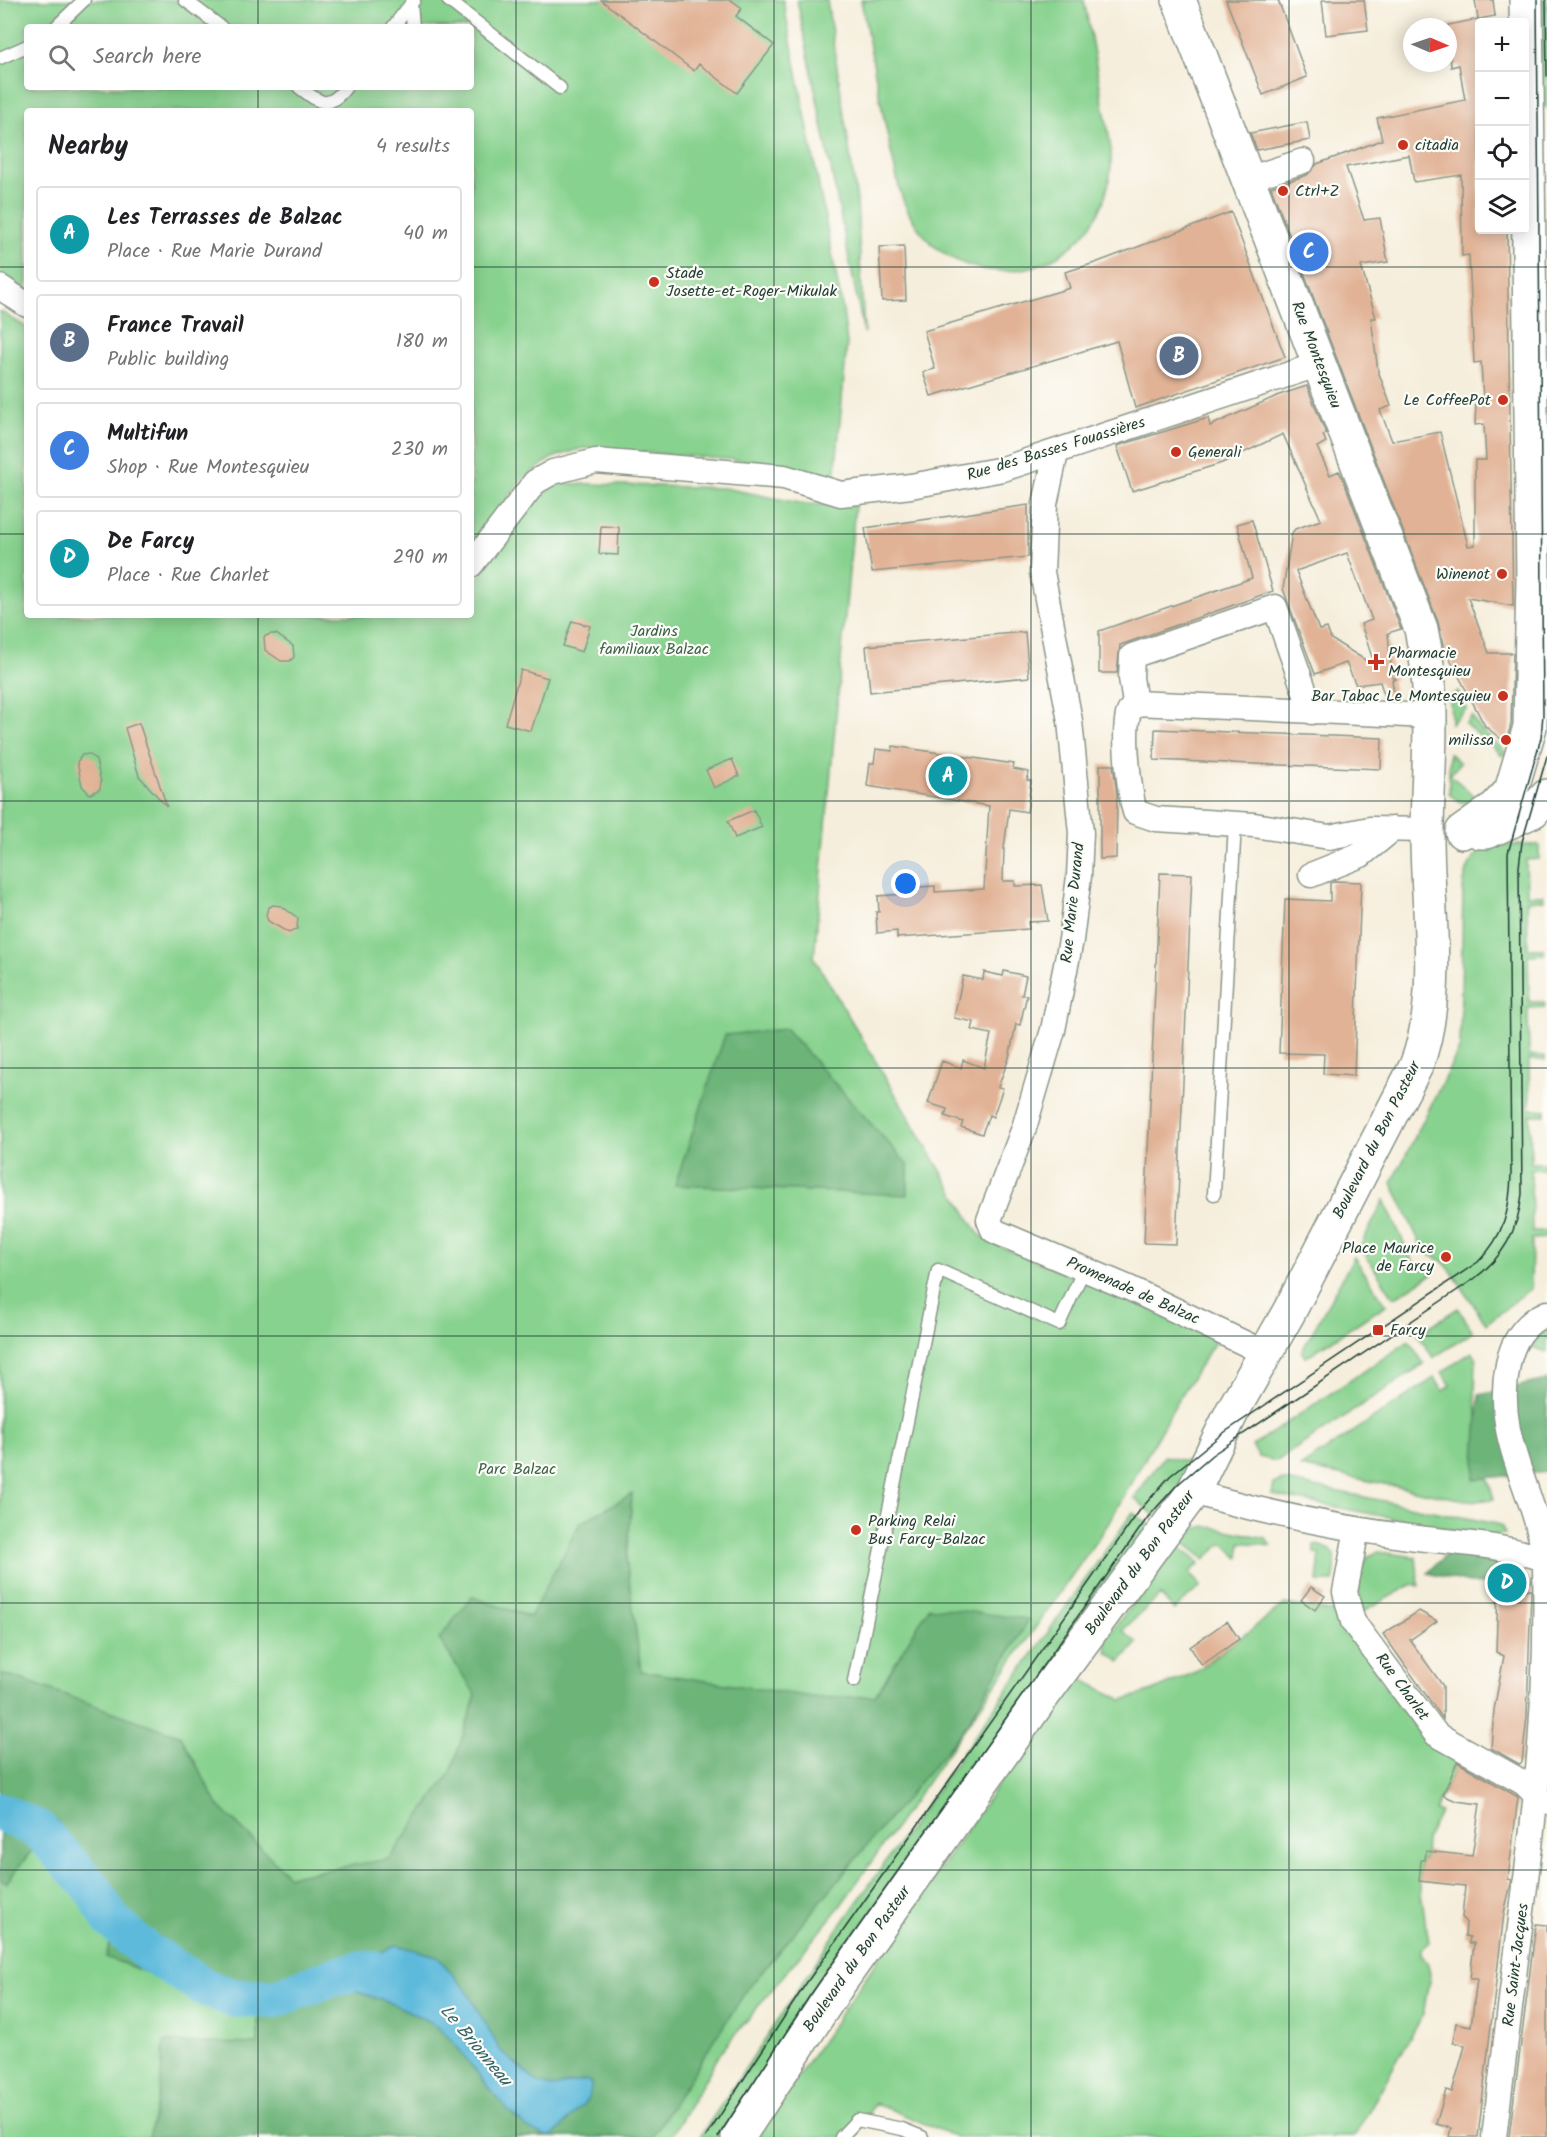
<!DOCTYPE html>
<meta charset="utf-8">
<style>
body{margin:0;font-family:Kalam,sans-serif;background:#f2f2f2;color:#202124}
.controls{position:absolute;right:18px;top:18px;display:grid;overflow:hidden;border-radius:6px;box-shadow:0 3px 15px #0003}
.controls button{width:54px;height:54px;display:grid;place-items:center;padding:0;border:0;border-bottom:2px solid #e0e0e0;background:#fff;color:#202124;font:30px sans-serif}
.compass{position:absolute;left:1403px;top:18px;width:54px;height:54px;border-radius:50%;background:#fff;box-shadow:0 3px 15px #0003;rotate:92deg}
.you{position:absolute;left:906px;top:884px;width:21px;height:21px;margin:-15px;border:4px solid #fff;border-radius:50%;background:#1a73e8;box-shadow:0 0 0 9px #1a73e833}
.badge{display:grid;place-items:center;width:39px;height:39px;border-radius:50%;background:#b45309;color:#fff;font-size:20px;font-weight:700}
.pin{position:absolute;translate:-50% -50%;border:3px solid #fff;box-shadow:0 2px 6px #0006}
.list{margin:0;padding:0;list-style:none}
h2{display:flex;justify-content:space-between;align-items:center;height:78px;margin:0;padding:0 24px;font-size:26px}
h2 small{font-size:20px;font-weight:400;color:#757577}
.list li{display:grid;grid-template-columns:39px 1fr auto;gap:18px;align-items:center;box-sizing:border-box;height:96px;margin:0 12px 12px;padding:0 12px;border:2px solid #e0e0e0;border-radius:6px}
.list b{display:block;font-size:22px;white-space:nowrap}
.list p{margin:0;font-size:20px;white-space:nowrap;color:#757577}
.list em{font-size:20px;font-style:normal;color:#757577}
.icon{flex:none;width:33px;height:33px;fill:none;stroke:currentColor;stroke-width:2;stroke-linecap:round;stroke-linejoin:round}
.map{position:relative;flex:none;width:1547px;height:2137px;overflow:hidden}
.search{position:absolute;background:#fff;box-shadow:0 3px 15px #0003;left:24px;top:24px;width:450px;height:66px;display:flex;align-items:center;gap:15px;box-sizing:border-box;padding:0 21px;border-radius:6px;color:#757577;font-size:22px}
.panel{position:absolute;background:#fff;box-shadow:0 3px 15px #0003;left:24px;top:108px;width:450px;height:510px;border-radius:6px}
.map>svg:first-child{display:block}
.green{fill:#87d28e;stroke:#538861;stroke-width:1.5;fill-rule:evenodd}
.forest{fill:#6db479;stroke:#467856;stroke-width:1.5}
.water{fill:#5dbadb;stroke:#3e7c88;stroke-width:1.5}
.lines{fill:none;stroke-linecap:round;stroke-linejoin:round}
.river{stroke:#5dbadb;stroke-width:39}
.building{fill:#e1b295;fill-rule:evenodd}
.lane-casing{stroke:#8a9688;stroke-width:15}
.street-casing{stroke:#8a9688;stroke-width:27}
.secondary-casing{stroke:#8a9688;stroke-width:36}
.lane{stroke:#fff;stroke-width:12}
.street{stroke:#fff;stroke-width:24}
.secondary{stroke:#fff;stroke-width:33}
.tram{stroke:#1f3d34;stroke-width:1.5}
.grid{fill:none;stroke:#1f3d34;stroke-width:1.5;stroke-opacity:0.55}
.poi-dot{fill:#c8321e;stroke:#fdfcf7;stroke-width:2}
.labels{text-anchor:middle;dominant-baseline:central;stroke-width:4.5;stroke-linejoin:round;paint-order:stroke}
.poi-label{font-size:16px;fill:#1f3d34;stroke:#fdfcf7;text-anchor:start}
.street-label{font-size:16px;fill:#1f3d34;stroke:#fdfcf7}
.park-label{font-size:16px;fill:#39624a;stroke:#fdfcf7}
.water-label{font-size:18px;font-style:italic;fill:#326266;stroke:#fdfcf7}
</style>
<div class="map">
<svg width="1547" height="2137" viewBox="0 0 1547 2137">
<rect width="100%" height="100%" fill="#fdfcf7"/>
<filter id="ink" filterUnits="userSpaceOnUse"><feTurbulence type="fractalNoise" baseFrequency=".0167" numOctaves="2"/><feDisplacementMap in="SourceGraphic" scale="12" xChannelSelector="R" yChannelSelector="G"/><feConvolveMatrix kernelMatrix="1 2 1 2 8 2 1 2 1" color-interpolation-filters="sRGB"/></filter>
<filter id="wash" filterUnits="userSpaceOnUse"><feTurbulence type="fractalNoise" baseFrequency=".008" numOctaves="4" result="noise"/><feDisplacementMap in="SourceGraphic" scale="24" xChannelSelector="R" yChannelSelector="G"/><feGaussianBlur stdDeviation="1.35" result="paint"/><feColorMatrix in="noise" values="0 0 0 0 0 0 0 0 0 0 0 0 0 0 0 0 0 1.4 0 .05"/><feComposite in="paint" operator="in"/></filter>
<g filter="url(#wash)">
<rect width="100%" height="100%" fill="#f6eedc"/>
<path class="green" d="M 0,0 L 783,0 L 843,311 L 847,343 L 835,478 L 765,462 L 583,448 L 552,458 L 521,480 L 471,547 L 471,111 L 27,111 L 27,291 L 0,273 ZM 27,27 L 471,27 L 471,87 L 27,87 Z
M 797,0 L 827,0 L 857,201 L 864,333 Z
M 861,0 L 1084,0 C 1090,34 1097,69 1103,103 C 1107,127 1114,151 1110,175 C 1096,281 957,307 909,213 C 899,195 896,172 891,152 C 880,102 871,51 861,0 Z
M 1532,0 L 1547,0 L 1547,107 L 1533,107 Z
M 0,311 L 27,328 L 27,615 L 471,615 C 471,560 518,519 555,483 L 724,488 L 805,504 L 855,506 L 814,958 L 978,1233 L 992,1243 L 1218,1337 L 1177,1402 L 1108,1524 L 841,1905 L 721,2052 L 671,2137 L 0,2137 Z
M 1458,692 L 1467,708 L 1451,723 L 1450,696 Z
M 1472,716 L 1480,729 L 1506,752 L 1503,756 L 1465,724 Z
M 1449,753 L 1460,763 L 1450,775 L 1483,803 L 1460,802 L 1449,794 Z
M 1503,845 L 1539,845 L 1539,859 L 1526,860 L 1527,895 L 1543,895 L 1544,900 L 1527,900 L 1528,949 L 1544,949 L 1544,954 L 1528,955 L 1529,1002 L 1544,1002 L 1545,1007 L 1528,1008 L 1529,1056 L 1545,1056 L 1545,1060 L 1529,1060 L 1530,1109 L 1546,1110 L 1545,1115 L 1530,1115 L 1531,1163 L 1546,1163 L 1546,1169 L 1531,1169 L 1532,1231 L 1547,1231 L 1547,1238 L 1532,1239 L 1531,1288 L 1486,1324 L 1452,1272 L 1442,1261 L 1424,1252 L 1392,1183 L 1460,1047 L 1463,890 C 1465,865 1475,846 1503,845 Z
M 1384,1200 L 1413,1262 L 1434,1273 L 1394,1298 L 1360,1247 Z
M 1354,1257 L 1386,1305 L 1306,1357 L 1302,1351 Z
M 1458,1308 L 1473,1332 L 1433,1358 L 1418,1334 Z
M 1547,1328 L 1547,1352 L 1529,1346 Z
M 1409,1341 L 1424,1364 L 1277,1461 L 1259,1457 L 1252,1446 Z
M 1472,1352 L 1476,1357 L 1475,1399 L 1484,1465 L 1494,1499 L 1476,1501 L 1454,1498 L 1300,1467 L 1434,1378 L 1444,1391 L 1451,1385 L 1442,1372 Z
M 1164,1456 L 1192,1463 L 1182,1485 L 1155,1516 L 1134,1498 Z
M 1281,1480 L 1501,1525 L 1505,1534 L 1486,1536 L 1272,1495 L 1274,1484 Z
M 1133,1512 L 1154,1529 L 725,2137 L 700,2137 L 836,1932 Z
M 1206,1526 L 1266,1538 L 1271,1546 L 1241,1542 L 1239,1558 L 1223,1543 L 1205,1559 L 1182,1541 L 1194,1529 Z
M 1314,1545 C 1339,1547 1337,1563 1333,1582 L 1317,1582 L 1320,1554 L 1314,1553 Z
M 1178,1546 L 1200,1563 L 1189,1573 L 1201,1586 L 1174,1610 L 1160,1595 L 1123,1630 L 1137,1643 L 1120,1662 L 1107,1651 L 1105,1639 Z
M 1378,1552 L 1416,1557 L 1419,1586 L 1413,1584 L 1362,1612 C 1357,1593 1356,1573 1368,1556 Z
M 1285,1604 L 1345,1614 L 1383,1684 L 1428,1744 L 1458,1761 L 1435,1811 L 1440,1812 L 1426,1840 L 1425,1860 L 1421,1860 L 1419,1881 L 1429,1942 L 1421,1949 L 1421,1954 L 1428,1964 L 1430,1974 L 1423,2015 L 1354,2137 L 956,2137 L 875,2103 L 854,2137 L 756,2137 L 1016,1758 L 1079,1678 L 1122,1700 L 1153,1691 L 1195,1672 Z"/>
<path class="forest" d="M 786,1029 L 908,1165 L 908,1195 L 675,1185 L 725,1035 Z
M 1547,1380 L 1547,1472 L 1474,1479 L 1479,1395 Z
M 632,1494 L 627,1563 L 641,1671 L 819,1698 L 875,1696 L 929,1607 L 1029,1619 L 964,1729 L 746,1991 L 652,2137 L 149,2137 L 160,2091 L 164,2042 L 258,2044 L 258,2016 L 106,1957 L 120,1905 L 56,1820 L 6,1883 L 0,1879 L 0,1675 L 12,1676 L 181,1736 L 218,1805 L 289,1876 L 389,1859 L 451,1772 L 476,1695 L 439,1639 L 472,1597 L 530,1617 L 580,1523 Z
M 1447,1553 L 1512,1561 L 1532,1588 L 1470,1583 L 1428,1573 Z"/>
<path class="water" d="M 396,1945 L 437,1956 L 465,1988 L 501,2051 L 538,2083 L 552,2087 L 587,2080 L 591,2084 C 592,2098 584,2104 574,2114 C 567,2121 560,2132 551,2136 C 511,2137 466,2047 437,2027 C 409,2008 379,1999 348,1989 C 354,1964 374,1955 396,1945 Z"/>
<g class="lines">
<path class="river" d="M 0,1812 L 39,1830 L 93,1889 L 111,1920 L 145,1950 L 206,1988 L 233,1998 L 274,1999 L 330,1978 L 361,1970 L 377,1971 L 409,1980"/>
</g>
<g id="blocks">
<path class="building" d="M 601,0 L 731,0 L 742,8 L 736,16 L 774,45 L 737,93 L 699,64 L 694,71 Z
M 1226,0 L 1278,0 L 1307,77 L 1263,95 Z
M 1322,0 L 1364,0 L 1368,30 L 1326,35 Z
M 1475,0 L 1493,0 L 1495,16 L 1479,19 L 1479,230 L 1507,230 L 1513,606 L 1468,598 L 1489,653 L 1513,653 L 1511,724 L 1506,743 L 1485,726 L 1444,648 L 1438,622 L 1271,187 L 1307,175 L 1317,164 L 1382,140 L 1377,118 L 1465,100 L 1459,65 L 1451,67 L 1448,25 L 1478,19 ZM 1409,155 L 1414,182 L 1461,175 L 1462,256 L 1469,255 L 1474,363 L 1481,362 L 1483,401 L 1476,401 L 1475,425 L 1484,424 L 1486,460 L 1475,460 L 1475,545 L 1468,546 L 1440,432 L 1392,441 L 1380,410 L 1391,406 L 1378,371 L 1371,318 L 1376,318 L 1361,266 L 1388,262 L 1380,218 L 1364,220 L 1346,167 Z
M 1307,122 L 1310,140 L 1257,150 L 1250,133 Z
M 1231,212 L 1285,357 L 1135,408 L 1117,341 L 931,396 L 923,372 L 935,369 L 924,331 L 1070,288 L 1065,272 L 1095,263 Z
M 904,246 L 906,300 L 882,301 L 879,247 Z
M 1307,386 L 1326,434 L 1323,435 L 1326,442 L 1317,447 L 1330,475 L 1339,471 L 1343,479 L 1401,629 L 1388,633 L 1392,677 L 1396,679 L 1392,680 L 1395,700 L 1386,700 L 1380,682 L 1356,685 L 1346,663 L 1315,674 L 1283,589 L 1292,533 L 1295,529 L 1321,520 L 1283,434 L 1222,463 L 1132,491 L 1117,446 L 1208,418 L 1210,426 L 1279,395 ZM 1347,553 L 1372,620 L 1361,624 L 1375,666 L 1331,639 L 1327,628 L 1319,630 L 1296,571 Z
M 1028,505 L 1028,557 L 872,572 L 865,528 Z
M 1252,520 L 1273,591 L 1120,645 L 1117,673 L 1099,673 L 1099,631 L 1252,578 L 1237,524 Z
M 601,526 L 619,527 L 618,555 L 599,554 Z
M 572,621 L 590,626 L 582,652 L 563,646 Z
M 1025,632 L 1029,677 L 870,692 L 866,646 Z
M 270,634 L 276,634 L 293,646 L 294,657 L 290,661 L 281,661 L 265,650 L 264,637 Z
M 521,670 L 548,678 L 531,731 L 505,724 Z
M 139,723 L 167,807 L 139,776 L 125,728 Z
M 1155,729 L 1382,738 L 1381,769 L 1154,760 Z
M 893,746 L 1014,764 L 1013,769 L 1029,772 L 1027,780 L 1031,781 L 1027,812 L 1009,809 L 1004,849 L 1003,881 L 1015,881 L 1015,886 L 1042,885 L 1048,921 L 1028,922 L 1029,929 L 968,933 L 897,938 L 897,931 L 877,933 L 876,912 L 879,912 L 878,896 L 905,894 L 904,888 L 935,886 L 935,892 L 984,889 L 989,806 L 867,786 L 870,763 L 874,763 L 876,749 L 892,751 Z
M 89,754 L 96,760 L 101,782 L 100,789 L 90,794 L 82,786 L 77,762 L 82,755 Z
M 732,759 L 739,776 L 714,788 L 706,770 Z
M 1100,765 L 1113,765 L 1117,795 L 1116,858 L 1100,859 Z
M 754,810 L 762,827 L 735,838 L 728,821 Z
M 1160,873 L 1192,874 L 1176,1244 L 1144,1243 Z
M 1335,881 L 1361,882 L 1354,1076 L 1323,1074 L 1324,1054 L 1279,1053 L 1285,899 L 1330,901 L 1330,883 Z
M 273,905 L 281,906 L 298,918 L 297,929 L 289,933 L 268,921 L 266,915 L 268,908 Z
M 1004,971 L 1026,976 L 1022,995 L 1027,995 L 1020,1025 L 1016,1024 L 1009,1058 L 998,1087 L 1003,1088 L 993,1117 L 989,1115 L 982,1134 L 961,1127 L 963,1122 L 945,1116 L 947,1109 L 928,1103 L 942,1061 L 961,1068 L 963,1060 L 984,1068 L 991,1034 L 972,1030 L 974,1022 L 954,1018 L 963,976 L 983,980 L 984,972 L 1003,976 Z
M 1311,1587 L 1325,1596 L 1315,1610 L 1301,1600 Z
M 1498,1589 L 1531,1590 L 1527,1716 L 1522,1762 L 1519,1764 L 1491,1748 L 1494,1710 L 1504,1656 L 1496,1652 Z
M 1419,1611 L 1437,1621 L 1410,1640 L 1443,1686 L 1443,1719 L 1383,1634 Z
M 1227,1621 L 1239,1639 L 1202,1665 L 1190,1647 Z
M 1457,1762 L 1518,1797 L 1508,1879 L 1512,1880 L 1504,1913 L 1478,2137 L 1449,2137 L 1451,2128 L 1436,2124 L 1446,2090 L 1452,2092 L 1465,2046 L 1453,2042 L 1456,2023 L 1471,2026 L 1477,1979 L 1470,1979 L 1474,1943 L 1469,1943 L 1470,1937 L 1465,1936 L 1466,1923 L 1462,1917 L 1465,1886 L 1419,1881 L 1421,1860 L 1425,1860 L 1426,1851 L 1472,1856 L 1480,1804 L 1456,1801 L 1443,1795 Z
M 1536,1924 L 1547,1925 L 1547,2137 L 1509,2137 Z"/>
</g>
</g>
<g filter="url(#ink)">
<use href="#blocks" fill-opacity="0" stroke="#8a9688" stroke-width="1.5"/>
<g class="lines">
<defs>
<path id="lane" d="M 185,0 L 221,27
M 448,0 L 560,88
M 411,4 L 413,27
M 56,27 L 84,0
M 393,27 L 414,0
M 0,58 L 27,46
M 299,87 C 320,103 328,111 346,87
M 1214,1194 L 1235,824
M 854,1681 L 938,1270 L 1059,1324 L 1084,1269
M 841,2137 L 857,2120 L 902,2129 L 922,2137"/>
<path id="street" d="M 1248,179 L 1303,161
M 0,287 L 27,305
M 1056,453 L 1045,504 L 1042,572 L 1070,721 L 1081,833 L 1079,876 L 1071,940 L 1053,1030 L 1024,1128 L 989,1220 L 993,1230 L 999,1233 L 1129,1288 L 1265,1353
M 471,565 L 535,482 L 553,472 L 596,461 L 784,477 L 841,494 L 911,486 L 1003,469 L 1320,364
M 1135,703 C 1132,707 1129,711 1128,715 C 1123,736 1129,791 1135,812 L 1156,819 L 1254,825 L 1329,837 L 1370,829 L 1427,830
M 1312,712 L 1275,607 L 1132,656 L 1131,678 L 1135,703 L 1430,716
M 1311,875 L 1361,855 L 1393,829
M 1193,1492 C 1264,1513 1335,1527 1409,1537 C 1455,1543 1500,1544 1544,1559
M 1357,1529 L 1345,1592 L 1353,1622 L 1436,1734 L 1524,1783 L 1544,1803
M 1494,2137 C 1506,2035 1520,1933 1532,1830 C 1542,1743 1547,1655 1545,1567 C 1540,1494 1492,1444 1508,1364 C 1513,1340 1524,1323 1547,1313"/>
<path id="secondary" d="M 1462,832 L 1493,810 L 1511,791 L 1530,727 L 1533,579 L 1526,0
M 1480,832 L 1487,832 L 1533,811 L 1547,796
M 738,2137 L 840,1982 L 1042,1697 L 1193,1492 L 1232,1412 L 1289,1312 L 1416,1066 C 1444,995 1426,905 1427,830 C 1428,762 1436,696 1421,629 L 1179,0"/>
</defs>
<use href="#lane" class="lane-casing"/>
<use href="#street" class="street-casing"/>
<use href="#secondary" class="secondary-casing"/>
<use href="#lane" class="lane"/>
<use href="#street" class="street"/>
<use href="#secondary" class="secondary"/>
<path class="tram" d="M 1546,0 L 1547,76
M 706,2137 L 805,1985 L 1140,1510 L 1170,1476 L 1222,1434 L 1478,1262 C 1504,1236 1510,1210 1511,1174 L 1508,853 L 1541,738 L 1543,714 L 1537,0
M 718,2137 L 809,1997 L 1148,1517 L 1177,1485 L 1212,1455 L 1474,1279 C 1503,1257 1518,1231 1522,1194 L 1519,867 L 1522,842 L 1547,756"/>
</g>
</g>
<path class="grid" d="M 258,0 L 258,27M 516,0 L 516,2137M 774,0 L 774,2137M 1031,0 L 1031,2137M 1289,0 L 1289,2137M 258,87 L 258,111M 0,267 L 27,267M 471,267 L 1547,267M 0,534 L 27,534M 471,534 L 1547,534M 258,615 L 258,2137M 0,801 L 1547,801M 0,1068 L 1547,1068M 0,1336 L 1547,1336M 0,1603 L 1547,1603M 0,1870 L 1547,1870"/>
<g class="poi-dot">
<circle cx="1403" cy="145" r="6"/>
<circle cx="1283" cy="191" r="6"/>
<circle cx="654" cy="282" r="6"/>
<circle cx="1503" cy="400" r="6"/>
<circle cx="1176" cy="452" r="6"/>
<circle cx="1502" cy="574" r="6"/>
<path d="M1373 653h6v6h6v6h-6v6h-6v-6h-6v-6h6z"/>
<circle cx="1503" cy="696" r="6"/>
<circle cx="1506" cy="740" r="6"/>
<circle cx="1446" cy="1257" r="6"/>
<rect x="1372" y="1324" width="12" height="12" rx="3"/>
<circle cx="856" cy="1530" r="6"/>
</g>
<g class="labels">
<g class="poi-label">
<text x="1415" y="145">citadia</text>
<text x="1295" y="191">Ctrl+Z</text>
<text x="666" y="273">Stade<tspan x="666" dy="18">Josette-et-Roger-Mikulak</tspan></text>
<text x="1491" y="400" text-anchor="end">Le CoffeePot</text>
<text x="1188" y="452">Generali</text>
<text x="1490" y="574" text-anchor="end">Winenot</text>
<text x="1388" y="653">Pharmacie<tspan x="1388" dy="18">Montesquieu</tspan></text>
<text x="1491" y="696" text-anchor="end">Bar Tabac Le Montesquieu</text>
<text x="1494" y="740" text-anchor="end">milissa</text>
<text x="1434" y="1248" text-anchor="end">Place Maurice<tspan x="1434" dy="18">de Farcy</tspan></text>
<text x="1390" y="1330">Farcy</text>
<text x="868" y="1521">Parking Relai<tspan x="868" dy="18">Bus Farcy-Balzac</tspan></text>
</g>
<g class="street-label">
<text transform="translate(1316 355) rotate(69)">Rue Montesquieu</text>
<text transform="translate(1056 449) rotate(-17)">Rue des Basses Fouassières</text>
<text transform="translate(1073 903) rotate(-84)">Rue Marie Durand</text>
<text transform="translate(1377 1140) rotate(-63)">Boulevard du Bon Pasteur</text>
<text transform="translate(1133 1291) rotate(24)">Promenade de Balzac</text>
<text transform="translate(1140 1563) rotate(-54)">Boulevard du Bon Pasteur</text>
<text transform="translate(1402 1687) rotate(54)">Rue Charlet</text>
<text transform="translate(857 1959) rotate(-55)">Boulevard du Bon Pasteur</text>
<text transform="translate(1516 1965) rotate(-83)">Rue Saint-Jacques</text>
</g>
<g class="park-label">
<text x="654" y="631">Jardins<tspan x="654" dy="18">familiaux Balzac</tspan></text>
<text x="517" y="1469">Parc Balzac</text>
</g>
<g class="water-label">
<text transform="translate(475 2046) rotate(50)">Le Brionneau</text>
</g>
</g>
</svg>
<div class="controls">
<button>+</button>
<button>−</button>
<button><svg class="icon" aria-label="locate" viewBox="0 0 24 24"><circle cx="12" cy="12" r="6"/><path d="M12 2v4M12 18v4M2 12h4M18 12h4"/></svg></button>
<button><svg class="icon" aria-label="layers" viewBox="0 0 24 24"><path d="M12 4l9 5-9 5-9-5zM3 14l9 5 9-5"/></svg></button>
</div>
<svg class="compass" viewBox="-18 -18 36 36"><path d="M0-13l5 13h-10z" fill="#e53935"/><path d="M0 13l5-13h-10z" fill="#757577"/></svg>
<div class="you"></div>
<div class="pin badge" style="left:948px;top:776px;background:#0f9aa8">A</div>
<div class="pin badge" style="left:1179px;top:356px;background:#5c6f8a">B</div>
<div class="pin badge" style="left:1309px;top:252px;background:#3f7fe0">C</div>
<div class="pin badge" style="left:1507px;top:1583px;background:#0f9aa8">D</div>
<div class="search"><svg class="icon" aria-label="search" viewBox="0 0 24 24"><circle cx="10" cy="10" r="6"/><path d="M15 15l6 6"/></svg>Search here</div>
<section class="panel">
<h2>Nearby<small>4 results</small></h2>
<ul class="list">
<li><span class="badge" style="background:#0f9aa8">A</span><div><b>Les Terrasses de Balzac</b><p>Place · Rue Marie Durand</p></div><em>40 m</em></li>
<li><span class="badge" style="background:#5c6f8a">B</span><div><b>France Travail</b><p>Public building</p></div><em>180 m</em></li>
<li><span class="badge" style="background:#3f7fe0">C</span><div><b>Multifun</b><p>Shop · Rue Montesquieu</p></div><em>230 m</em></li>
<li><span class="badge" style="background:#0f9aa8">D</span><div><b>De Farcy</b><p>Place · Rue Charlet</p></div><em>290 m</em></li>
</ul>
</section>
</div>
